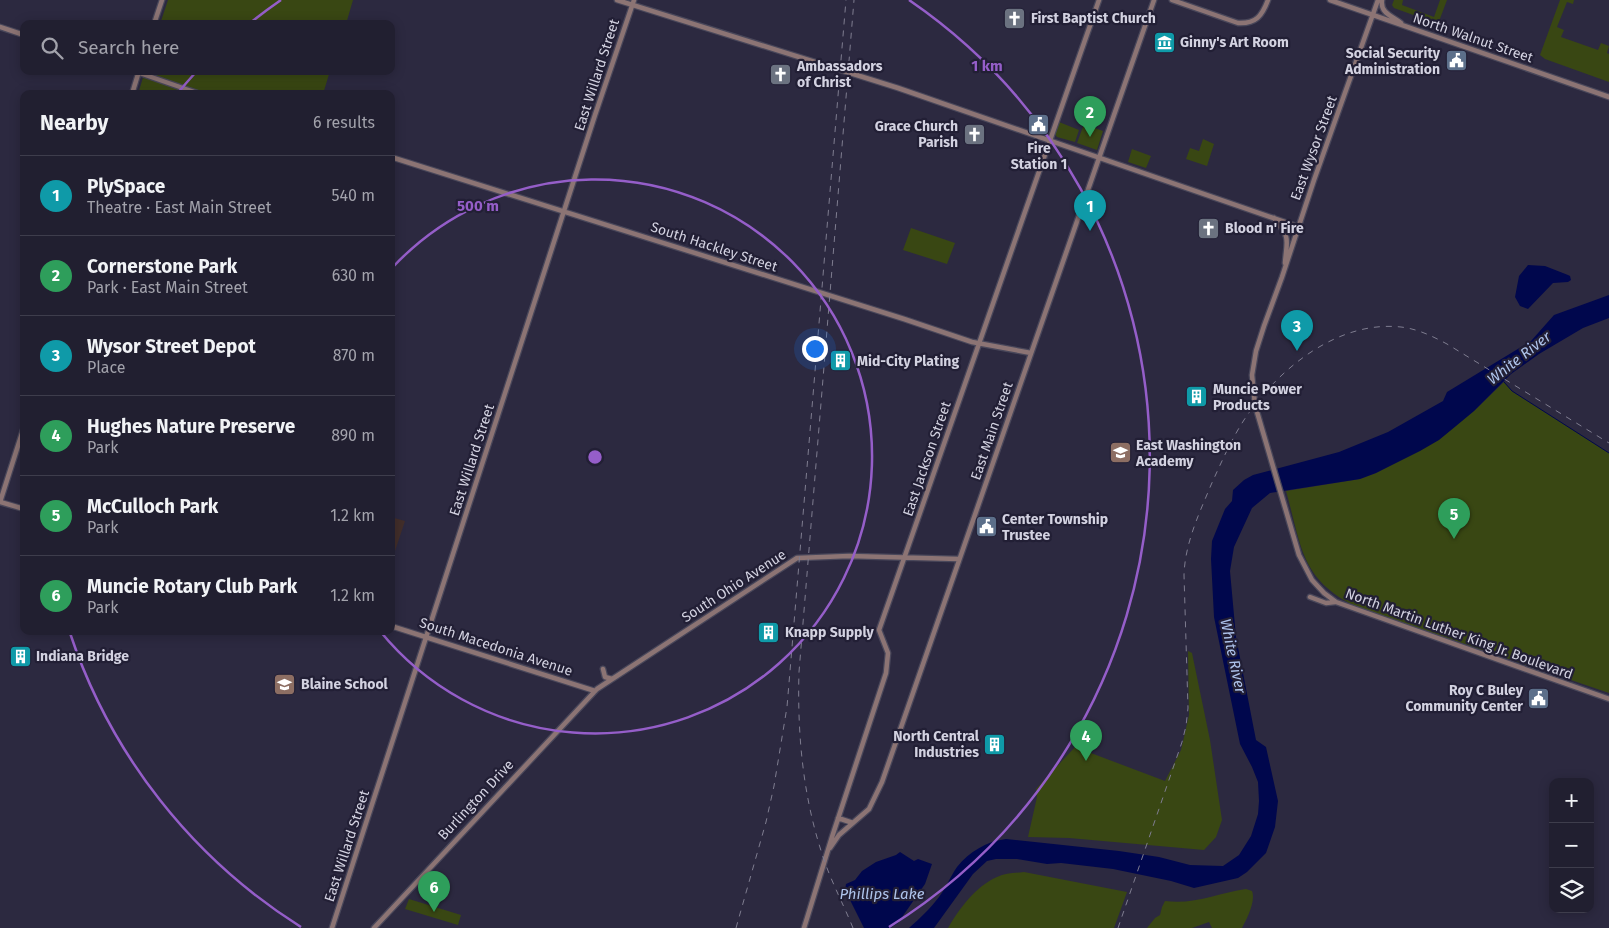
<!DOCTYPE html>
<meta charset="utf-8">
<style>
body{margin:0;font-family:"Fira Sans",sans-serif;background:#292738;color:#f1f3f6}
.controls{position:absolute;right:15px;bottom:15px;display:grid;overflow:hidden;border-radius:10px;box-shadow:0 2px 12px #0003}
.controls button{width:45px;height:45px;display:grid;place-items:center;padding:0;border:0;border-bottom:1px solid #3e3d4c;background:#211f30;color:#f1f3f6;font:25px sans-serif}
.you{position:absolute;left:814px;top:348px;width:18px;height:18px;margin:-12px;border:4px solid #fff;border-radius:50%;background:#1a73e8;box-shadow:0 0 0 8px #1a73e833}
.badge{display:grid;place-items:center;width:32px;height:32px;border-radius:50%;background:#db2777;color:#fff;font-size:16px;font-weight:700}
.pin{position:absolute;translate:-50% -41px;filter:drop-shadow(0 1px 2px #0008)}
.pin::after{content:'';position:absolute;top:26px;width:18px;height:15px;background:inherit;clip-path:polygon(0 0,100% 0,50% 100%)}
.list{margin:0;padding:0;list-style:none}
h2{display:flex;justify-content:space-between;align-items:center;height:65px;margin:0;padding:0 20px;font-size:21px}
h2 small{font-size:16px;font-weight:400;color:#a2a2ab}
.list li{display:grid;grid-template-columns:32px 1fr auto;gap:15px;align-items:center;box-sizing:border-box;height:80px;padding:0 20px;border-top:1px solid #3e3d4c}
.list b{display:block;font-size:19px;white-space:nowrap}
.list p{margin:0;font-size:16px;white-space:nowrap;color:#a2a2ab}
.list em{font-size:16px;font-style:normal;color:#a2a2ab}
.icon{flex:none;width:28px;height:28px;fill:none;stroke:currentColor;stroke-width:2;stroke-linecap:round;stroke-linejoin:round}
.map{position:relative;flex:none;width:1609px;height:928px;overflow:hidden}
.search{position:absolute;background:#211f30;box-shadow:0 2px 12px #0003;left:20px;top:20px;width:375px;height:55px;display:flex;align-items:center;gap:12px;box-sizing:border-box;padding:0 18px;border-radius:10px;color:#a2a2ab;font-size:19px}
.panel{position:absolute;background:#211f30;box-shadow:0 2px 12px #0003;left:20px;top:90px;width:375px;height:545px;border-radius:10px}
.map>svg:first-child{display:block}
.industrial{fill:#422e2a}
.green{fill:#394713}
.water{fill:#00074d}
.lines{fill:none;stroke-linecap:round;stroke-linejoin:round}
.stream{stroke:#00074d;stroke-width:1}
.secondary-casing{stroke:#49475a;stroke-width:7}
.secondary{stroke:#8c7474;stroke-width:4.5}
.rail{stroke:#7f7d90;stroke-width:1;stroke-dasharray:6 6;stroke-linecap:butt}
.ring{fill:none;stroke:#955ec9;stroke-width:2.5}
.labels{text-anchor:middle;dominant-baseline:central;stroke-width:4.5;stroke-linejoin:round;paint-order:stroke}
.poi-label{font-size:14px;font-weight:bold;fill:#d3d2e1;stroke:#221f35;text-anchor:start}
.street-label{font-size:14px;fill:#d3d2e1;stroke:#221f35}
.water-label{font-size:15px;font-style:italic;fill:#aec3eb;stroke:#221f35}
.centre{fill:#955ec9;stroke:#221f35;stroke-width:2.5}
.ring-label{font-size:15px;text-anchor:middle;font-weight:bold;fill:#955ec9;stroke:#221f35;stroke-width:4.5;stroke-linejoin:round;paint-order:stroke}
</style>
<div class="map">
<svg width="1609" height="928" viewBox="0 0 1609 928">
<rect width="100%" height="100%" fill="#2c2940"/>
<path class="industrial" d="M 391,517 L 405,521 L 391,563 Z"/>
<path class="green" d="M 168,0 L 353,0 L 346,24 L 160,24 Z
M 1394,0 L 1403,0 L 1402,5 L 1434,17 L 1440,0 L 1447,0 L 1438,24 L 1394,8 L 1392,5 Z
M 1560,0 L 1574,0 L 1573,4 L 1567,2 L 1557,27 L 1564,30 L 1561,37 L 1598,50 L 1601,43 L 1609,46 L 1607,53 L 1609,54 L 1609,82 L 1545,59 L 1540,55 Z
M 145,71 L 330,71 L 323,94 L 138,94 Z
M 1059,122 L 1079,130 L 1075,142 L 1057,137 L 1055,134 Z
M 1084,124 L 1103,131 L 1097,150 L 1077,143 Z
M 1203,139 L 1214,144 L 1207,166 L 1186,159 L 1190,148 L 1199,151 Z
M 1132,149 L 1151,156 L 1146,168 L 1128,162 Z
M 911,228 L 955,243 L 947,264 L 903,250 Z
M 1504,382 L 1512,391 L 1609,453 L 1609,693 L 1359,608 C 1300,580 1302,547 1286,491 L 1360,479 L 1376,473 L 1439,439 L 1474,411 Z
M 1188,651 L 1192,653 L 1210,740 L 1222,820 L 1216,837 L 1204,850 L 1069,838 L 1028,837 L 1037,797 L 1036,789 L 1075,747 L 1165,781 L 1181,750 L 1189,715 Z
M 1024,872 L 1127,892 L 1114,928 L 948,928 C 959,909 976,886 997,877 C 1005,873 1015,873 1024,872 Z
M 1246,889 L 1252,891 C 1256,901 1247,919 1242,928 L 1212,928 L 1209,922 L 1192,928 L 1147,928 L 1155,918 L 1160,915 L 1162,907 L 1165,901 C 1194,905 1218,893 1246,889 Z
M 409,899 L 461,915 L 458,925 L 405,909 Z"/>
<path class="water" d="M 1528,265 L 1545,266 L 1568,275 L 1570,276 L 1571,280 L 1568,282 L 1553,283 L 1528,309 L 1520,306 L 1515,297 L 1519,276 Z
M 1609,295 L 1609,318 L 1583,328 L 1539,354 L 1511,374 L 1474,411 L 1456,426 L 1439,440 L 1420,451 L 1376,473 L 1360,479 L 1270,493 L 1252,508 L 1234,547 L 1230,571 L 1236,637 L 1256,740 L 1266,747 L 1278,801 L 1275,827 L 1266,853 L 1247,872 L 1238,878 L 1194,888 L 1171,881 L 1113,869 L 1061,863 L 1047,864 L 1017,859 L 996,859 L 987,861 L 973,874 L 934,928 L 909,928 C 920,918 930,909 939,897 C 946,888 950,877 957,867 C 969,852 987,841 1006,839 L 1119,851 L 1159,857 L 1190,865 L 1223,866 L 1239,855 L 1251,836 L 1258,814 L 1259,801 L 1258,782 L 1252,767 L 1240,744 L 1214,617 L 1211,559 L 1212,541 L 1225,509 L 1232,501 L 1233,490 L 1244,480 L 1253,475 L 1339,452 L 1388,432 L 1443,401 L 1447,392 L 1531,341 L 1554,315 Z
M 900,852 L 914,861 L 918,859 L 932,864 L 925,884 L 898,923 L 890,928 L 864,928 L 845,890 L 846,884 L 855,880 L 862,871 L 876,862 L 896,855 Z"/>
<g class="lines">
<path class="stream" d="M 1504,382 L 1512,391 L 1609,453"/>
<defs>
<path id="secondary" d="M 617,0 L 898,88 L 1299,227
M 1172,0 L 1238,23 C 1256,24 1262,16 1268,0
M 1330,0 L 1609,97
M 1378,0 L 1314,180 L 1282,277 L 1264,326 L 1256,351 L 1252,375 L 1255,405 L 1299,555 L 1312,580 L 1324,593 L 1336,602 L 1609,699
M 1382,0 C 1380,13 1392,16 1401,23
M 154,24 L 162,0
M 0,27 L 24,35
M 134,71 L 200,94
M 132,94 L 139,71
M 391,157 L 904,319 L 972,342 L 1031,353
M 1274,218 C 1291,239 1287,238 1285,263
M 0,502 L 24,427
M 0,502 L 24,509
M 1310,597 L 1326,603 L 1335,602
M 391,626 L 595,691
M 603,669 L 605,677 L 612,679
M 838,818 L 853,823
M 830,848 L 839,835 L 869,809 L 882,782 L 1154,0
M 332,928 L 595,115 L 634,0
M 374,928 L 597,689 L 797,558 L 849,556 L 959,559
M 804,928 L 832,837 L 886,673 L 888,653 L 879,630 L 1099,0"/>
</defs>
<use href="#secondary" class="secondary-casing"/>
<use href="#secondary" class="secondary"/>
<path class="rail" d="M 736,928 L 766,822 L 774,786 L 787,707 L 846,0
M 853,928 C 845,908 835,889 827,868 C 804,806 797,739 799,672 L 854,0
M 1118,928 L 1182,742 L 1186,726 L 1188,708 L 1184,575 C 1185,543 1199,514 1211,485 C 1221,463 1231,440 1244,420 C 1277,370 1337,320 1401,327 C 1418,329 1432,336 1447,344 L 1609,443"/>
</g>
<g class="ring">
<path d="M392 268A277 277 0 1 1 380 631"/>
<path d="M301 927A554 554 0 0 1 70 633M177 94A554 554 0 0 1 196 72M250 23A554 554 0 0 1 281 0M909 0A554 554 0 0 1 889 927"/>
</g>
<defs>
<symbol id="church-square" viewBox="-11 -11 22 22"><rect x="-9" y="-9" width="18" height="18" rx="4" fill="#6b7280" stroke="#221f35"/><path d="M-1.2-6h2.4v3.5h3.3v2.4h-3.3V6h-2.4V-.1h-3.3v-2.4h3.3Z" fill="#fff"/></symbol>
<symbol id="museum-square" viewBox="-11 -11 22 22"><rect x="-9" y="-9" width="18" height="18" rx="4" fill="#0f9aa8" stroke="#221f35"/><path d="M0-6L6-3V-2H-6V-3ZM-5-1h2V3h-2ZM-1-1h2V3h-2ZM3-1h2V3H3ZM-6 4H6V6H-6Z" fill="#fff"/></symbol>
<symbol id="civic-square" viewBox="-11 -11 22 22"><rect x="-9" y="-9" width="18" height="18" rx="4" fill="#5c6f8a" stroke="#221f35"/><path d="M-.6-6.5H3V-4.5H.6V-3L4-1V1h2V6H-6V1h2V-1L-.6-3ZM-1.2 2.5V6h2.4V2.5Z" fill="#fff"/></symbol>
<symbol id="building-square" viewBox="-11 -11 22 22"><rect x="-9" y="-9" width="18" height="18" rx="4" fill="#0f9aa8" stroke="#221f35"/><path d="M-4-6H4V6H1V3H-1V6H-4ZM-2.5-4.3h1.7v1.8h-1.7ZM.8-4.3h1.7v1.8H.8ZM-2.5-1h1.7V.8h-1.7ZM.8-1h1.7V.8H.8Z" fill="#fff"/></symbol>
<symbol id="school-square" viewBox="-11 -11 22 22"><rect x="-9" y="-9" width="18" height="18" rx="4" fill="#8d6e63" stroke="#221f35"/><path d="M0-5L7-2L0 1L-7-2ZM-4 1L0 2.5L4 1V4Q0 6-4 4Z" fill="#fff"/></symbol>
</defs>
<g fill-rule="evenodd">
<use href="#church-square" x="1002" y="6" width="25" height="25"/>
<use href="#museum-square" x="1152" y="30" width="25" height="25"/>
<use href="#civic-square" x="1444" y="48" width="25" height="25"/>
<use href="#church-square" x="768" y="62" width="25" height="25"/>
<use href="#civic-square" x="1026" y="112" width="25" height="25"/>
<use href="#church-square" x="962" y="122" width="25" height="25"/>
<use href="#church-square" x="1196" y="216" width="25" height="25"/>
<use href="#building-square" x="828" y="348" width="25" height="25"/>
<use href="#building-square" x="1184" y="384" width="25" height="25"/>
<use href="#school-square" x="1108" y="440" width="25" height="25"/>
<use href="#civic-square" x="974" y="514" width="25" height="25"/>
<use href="#building-square" x="756" y="620" width="25" height="25"/>
<use href="#building-square" x="8" y="644" width="25" height="25"/>
<use href="#school-square" x="272" y="672" width="25" height="25"/>
<use href="#civic-square" x="1526" y="686" width="25" height="25"/>
<use href="#building-square" x="982" y="732" width="25" height="25"/>
</g>
<g class="labels">
<g class="poi-label">
<text x="1031" y="18">First Baptist Church</text>
<text x="1180" y="42">Ginny's Art Room</text>
<text x="1440" y="53" text-anchor="end">Social Security<tspan x="1440" dy="16">Administration</tspan></text>
<text x="797" y="66">Ambassadors<tspan x="797" dy="16">of Christ</tspan></text>
<text x="958" y="126" text-anchor="end">Grace Church<tspan x="958" dy="16">Parish</tspan></text>
<text x="1039" y="148" text-anchor="middle">Fire<tspan x="1039" dy="16">Station 1</tspan></text>
<text x="1225" y="228">Blood n' Fire</text>
<text x="857" y="361">Mid-City Plating</text>
<text x="1213" y="389">Muncie Power<tspan x="1213" dy="16">Products</tspan></text>
<text x="1136" y="445">East Washington<tspan x="1136" dy="16">Academy</tspan></text>
<text x="1002" y="519">Center Township<tspan x="1002" dy="16">Trustee</tspan></text>
<text x="785" y="632">Knapp Supply</text>
<text x="36" y="656">Indiana Bridge</text>
<text x="301" y="684">Blaine School</text>
<text x="1523" y="690" text-anchor="end">Roy C Buley<tspan x="1523" dy="16">Community Center</tspan></text>
<text x="979" y="736" text-anchor="end">North Central<tspan x="979" dy="16">Industries</tspan></text>
</g>
<g class="street-label">
<text transform="translate(1473 38) rotate(19)">North Walnut Street</text>
<text transform="translate(597 75) rotate(-72)">East Willard Street</text>
<text transform="translate(1314 148) rotate(-70)">East Wysor Street</text>
<text transform="translate(714 247) rotate(18)">South Hackley Street</text>
<text transform="translate(992 431) rotate(-71)">East Main Street</text>
<text transform="translate(927 459) rotate(-71)">East Jackson Street</text>
<text transform="translate(472 460) rotate(-72)">East Willard Street</text>
<text transform="translate(734 586) rotate(-33)">South Ohio Avenue</text>
<text transform="translate(1459 634) rotate(20)">North Martin Luther King Jr. Boulevard</text>
<text transform="translate(496 647) rotate(18)">South Macedonia Avenue</text>
<text transform="translate(476 800) rotate(-47)">Burlington Drive</text>
<text transform="translate(347 846) rotate(-72)">East Willard Street</text>
</g>
<g class="water-label">
<text transform="translate(1519 358) rotate(-38)">White River</text>
<text transform="translate(1233 656) rotate(78)">White River</text>
<text x="882" y="894">Phillips Lake</text>
</g>
</g>
<circle cx="595" cy="457" r="8" class="centre"/>
<g class="ring-label">
<text x="987" y="71">1 km</text>
<text x="478" y="211">500 m</text>
</g>
</svg>
<div class="controls">
<button>+</button>
<button>−</button>
<button><svg class="icon" aria-label="layers" viewBox="0 0 24 24"><path d="M12 4l9 5-9 5-9-5zM3 14l9 5 9-5"/></svg></button>
</div>
<div class="you"></div>
<div class="pin badge" style="left:1090px;top:231px;background:#0f9aa8">1</div>
<div class="pin badge" style="left:1090px;top:137px;background:#2e9e5b">2</div>
<div class="pin badge" style="left:1297px;top:351px;background:#0f9aa8">3</div>
<div class="pin badge" style="left:1086px;top:761px;background:#2e9e5b">4</div>
<div class="pin badge" style="left:1454px;top:539px;background:#2e9e5b">5</div>
<div class="pin badge" style="left:434px;top:912px;background:#2e9e5b">6</div>
<div class="search"><svg class="icon" aria-label="search" viewBox="0 0 24 24"><circle cx="10" cy="10" r="6"/><path d="M15 15l6 6"/></svg>Search here</div>
<section class="panel">
<h2>Nearby<small>6 results</small></h2>
<ul class="list">
<li><span class="badge" style="background:#0f9aa8">1</span><div><b>PlySpace</b><p>Theatre · East Main Street</p></div><em>540 m</em></li>
<li><span class="badge" style="background:#2e9e5b">2</span><div><b>Cornerstone Park</b><p>Park · East Main Street</p></div><em>630 m</em></li>
<li><span class="badge" style="background:#0f9aa8">3</span><div><b>Wysor Street Depot</b><p>Place</p></div><em>870 m</em></li>
<li><span class="badge" style="background:#2e9e5b">4</span><div><b>Hughes Nature Preserve</b><p>Park</p></div><em>890 m</em></li>
<li><span class="badge" style="background:#2e9e5b">5</span><div><b>McCulloch Park</b><p>Park</p></div><em>1.2 km</em></li>
<li><span class="badge" style="background:#2e9e5b">6</span><div><b>Muncie Rotary Club Park</b><p>Park</p></div><em>1.2 km</em></li>
</ul>
</section>
</div>
